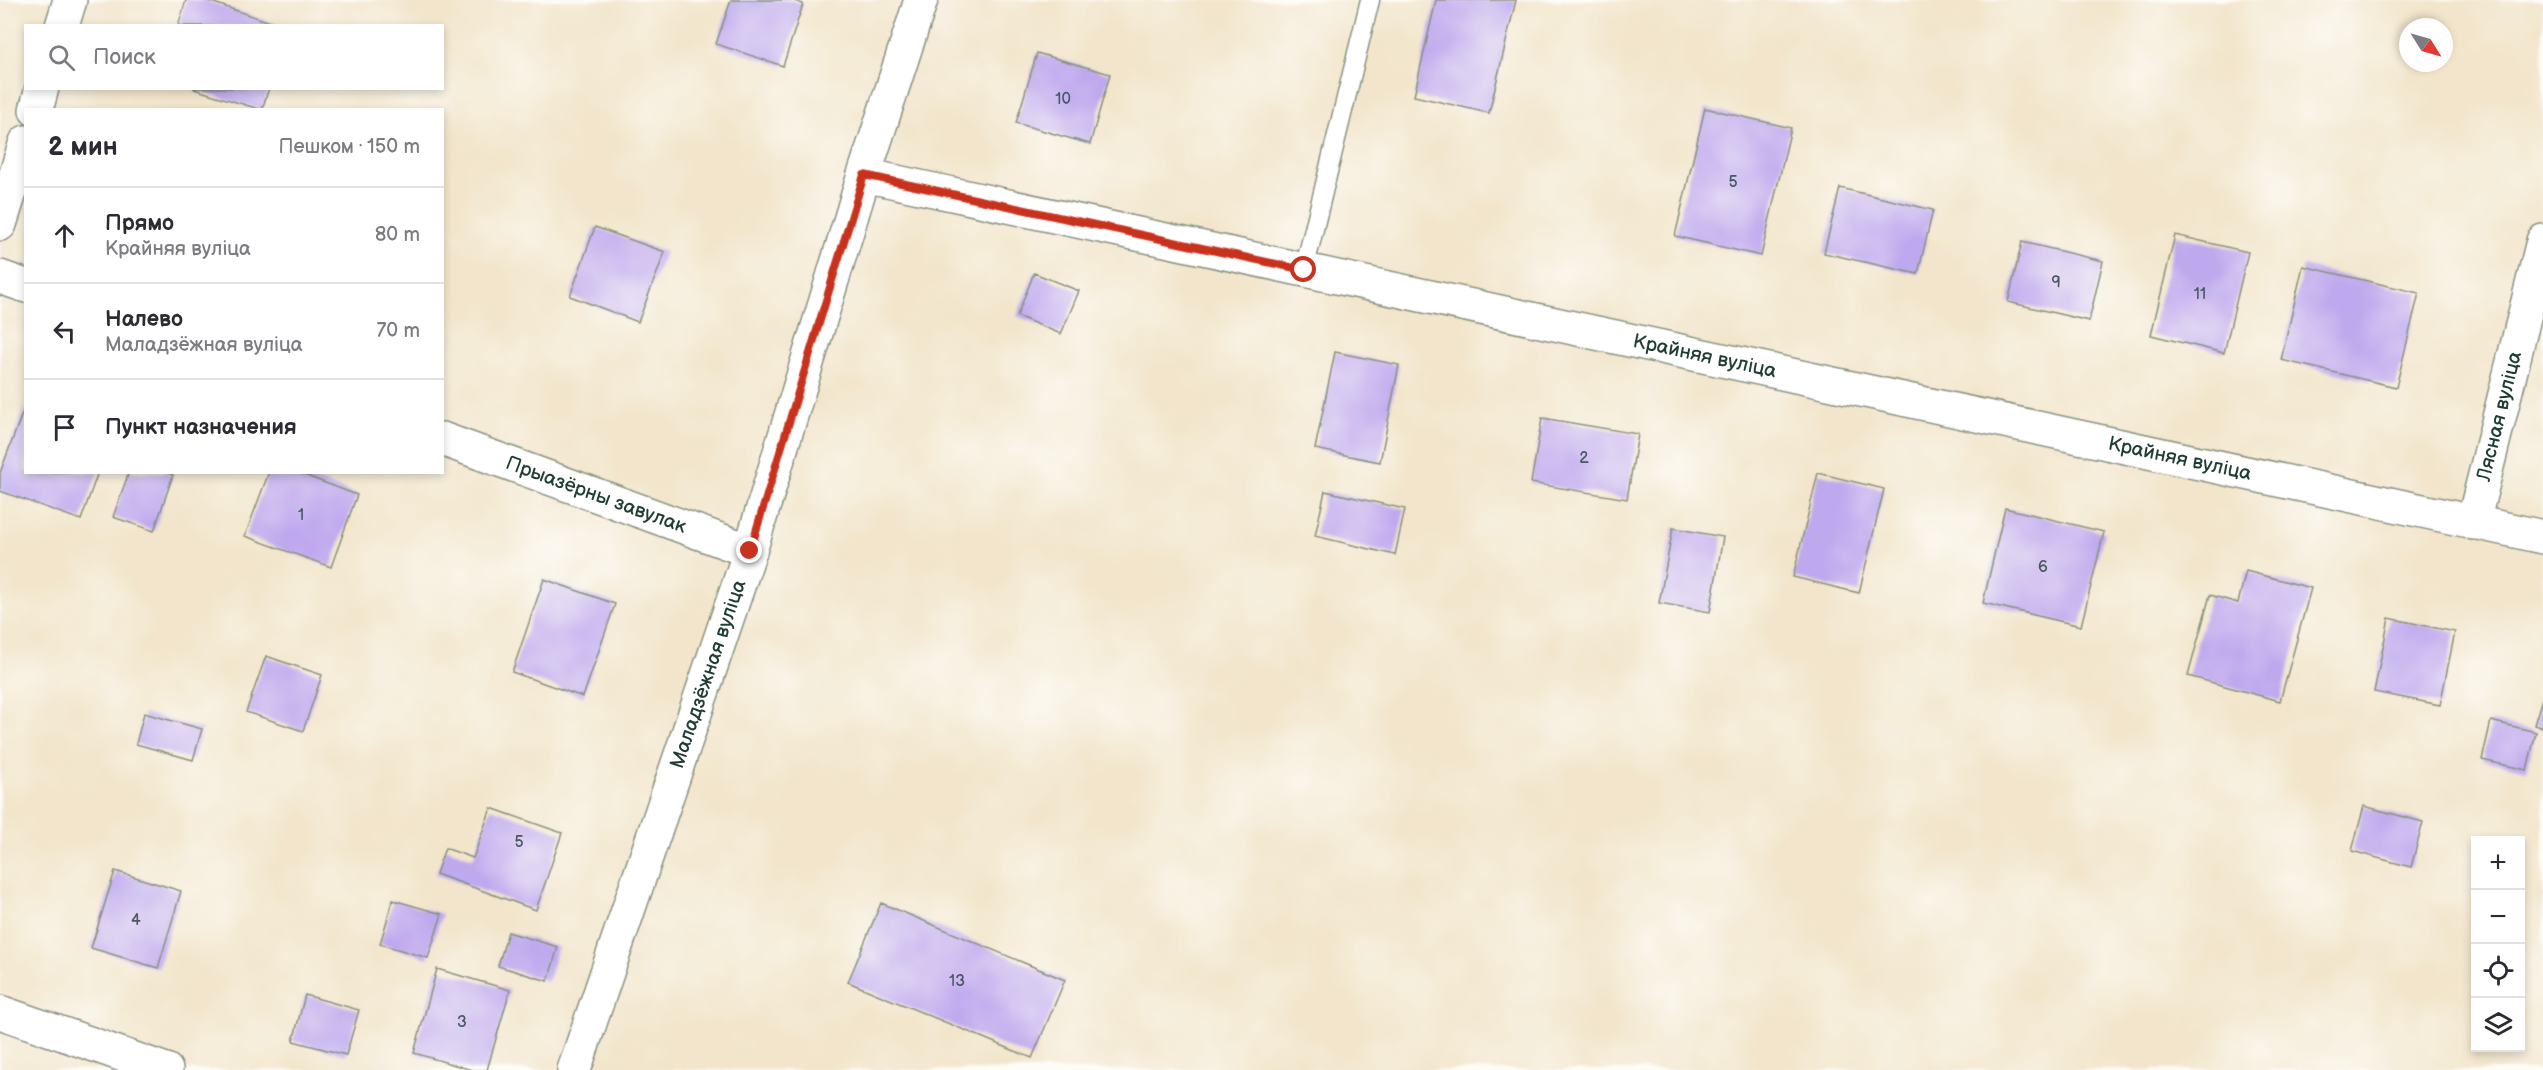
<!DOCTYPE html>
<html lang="ru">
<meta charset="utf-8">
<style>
body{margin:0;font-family:"Balsamiq Sans",sans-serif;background:#f7f7f7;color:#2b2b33}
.controls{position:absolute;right:18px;bottom:18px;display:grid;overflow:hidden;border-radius:0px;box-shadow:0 3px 9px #0003}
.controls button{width:54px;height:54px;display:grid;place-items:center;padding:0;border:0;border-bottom:2px solid #e1e1e2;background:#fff;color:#2b2b33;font:30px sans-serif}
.compass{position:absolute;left:2399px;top:18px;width:54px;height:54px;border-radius:50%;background:#fff;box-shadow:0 3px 9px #0003;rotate:127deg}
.stop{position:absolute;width:18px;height:18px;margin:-14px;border:4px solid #c8321e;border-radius:50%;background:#fff}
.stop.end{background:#c8321e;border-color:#fff;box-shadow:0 2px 6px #0008}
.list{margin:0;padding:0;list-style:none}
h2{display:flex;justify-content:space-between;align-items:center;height:78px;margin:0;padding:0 24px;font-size:26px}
h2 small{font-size:20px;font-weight:400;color:#7c7c81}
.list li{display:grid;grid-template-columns:39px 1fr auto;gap:18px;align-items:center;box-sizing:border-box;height:96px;padding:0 24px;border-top:2px solid #e1e1e2}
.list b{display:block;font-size:22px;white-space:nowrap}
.list p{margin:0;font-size:20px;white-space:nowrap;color:#7c7c81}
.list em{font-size:20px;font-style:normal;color:#7c7c81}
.icon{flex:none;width:33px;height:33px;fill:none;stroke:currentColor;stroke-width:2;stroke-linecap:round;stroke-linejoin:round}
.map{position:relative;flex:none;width:2543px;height:1070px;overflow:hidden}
.search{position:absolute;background:#fff;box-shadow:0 3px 9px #0003;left:24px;top:24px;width:420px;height:66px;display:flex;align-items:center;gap:15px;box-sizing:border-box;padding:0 21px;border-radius:0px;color:#7c7c81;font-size:22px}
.panel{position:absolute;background:#fff;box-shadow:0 3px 9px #0003;left:24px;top:108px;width:420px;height:366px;border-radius:0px}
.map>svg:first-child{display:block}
.building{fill:#bea8ee}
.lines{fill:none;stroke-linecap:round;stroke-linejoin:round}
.service-casing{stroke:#889180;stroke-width:21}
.minor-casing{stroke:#889180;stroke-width:36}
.service{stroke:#fff;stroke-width:18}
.minor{stroke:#fff;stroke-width:33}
.route{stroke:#c8321e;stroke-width:8}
.labels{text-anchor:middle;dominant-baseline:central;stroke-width:6;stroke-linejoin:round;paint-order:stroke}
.number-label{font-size:16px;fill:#475862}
.street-label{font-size:20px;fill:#1f3d34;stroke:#fdfcf7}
</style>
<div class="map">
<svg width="2543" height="1070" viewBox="0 0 2543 1070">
<rect width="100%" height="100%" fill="#fdfcf7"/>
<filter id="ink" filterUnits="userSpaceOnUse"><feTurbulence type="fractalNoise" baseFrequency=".0167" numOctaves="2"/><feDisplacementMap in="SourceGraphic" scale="12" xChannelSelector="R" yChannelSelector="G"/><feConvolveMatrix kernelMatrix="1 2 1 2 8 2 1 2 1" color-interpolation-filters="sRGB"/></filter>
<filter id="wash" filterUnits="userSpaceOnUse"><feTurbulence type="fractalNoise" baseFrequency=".008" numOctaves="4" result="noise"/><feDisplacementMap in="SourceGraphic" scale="24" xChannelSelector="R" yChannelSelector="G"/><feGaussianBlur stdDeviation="1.35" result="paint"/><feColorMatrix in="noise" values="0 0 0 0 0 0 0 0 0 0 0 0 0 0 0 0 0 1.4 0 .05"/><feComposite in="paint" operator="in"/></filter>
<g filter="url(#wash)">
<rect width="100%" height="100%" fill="#f2e5cb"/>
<g id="blocks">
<path class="building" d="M 186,0 L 205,0 L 282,26 L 178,26 Z
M 731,0 L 792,0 L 803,4 L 783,66 L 716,44 Z
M 1436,0 L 1516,0 L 1489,113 L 1414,96 Z
M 1037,53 L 1110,74 L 1090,144 L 1016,123 Z
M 269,88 L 262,110 L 194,89 L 194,88 Z
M 1705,108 L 1791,128 L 1761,256 L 1675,236 Z
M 1840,188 L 1933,210 L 1918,274 L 1824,253 Z
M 595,227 L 665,252 L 638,322 L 570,296 Z
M 2175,235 L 2248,252 L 2224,353 L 2151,335 Z
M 2022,242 L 2103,261 L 2089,321 L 2008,302 Z
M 2303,266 L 2419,293 L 2396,387 L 2281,360 Z
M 1034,273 L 1079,291 L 1061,334 L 1017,316 Z
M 1335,352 L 1399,365 L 1380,462 L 1315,449 Z
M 25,406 L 26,472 L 98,472 L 81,520 L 0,491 L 0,473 Z
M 1542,418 L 1638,434 L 1627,499 L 1531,483 Z
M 129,472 L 165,472 L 173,475 L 154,531 L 113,517 Z
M 269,472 L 296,472 L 357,495 L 331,567 L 245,536 Z
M 1818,473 L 1884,489 L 1859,593 L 1793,577 Z
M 1325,491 L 1405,509 L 1395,555 L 1315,536 Z
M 2005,508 L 2104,532 L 2081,626 L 1983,603 Z
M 1673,528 L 1723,537 L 1710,612 L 1659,603 Z
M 2246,571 L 2311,588 L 2280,701 L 2188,676 L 2210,595 L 2238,603 Z
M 544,579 L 615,604 L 583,697 L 512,672 Z
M 2389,618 L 2455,632 L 2440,705 L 2374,692 Z
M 266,656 L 322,675 L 303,731 L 246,712 Z
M 2542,698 L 2543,699 L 2543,728 L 2534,725 Z
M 144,713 L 202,729 L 193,760 L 136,744 Z
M 2491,721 L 2536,732 L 2527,770 L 2482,760 Z
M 2364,806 L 2423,822 L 2411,867 L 2352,851 Z
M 491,808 L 562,833 L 536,910 L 436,874 L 445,848 L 473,858 Z
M 115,871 L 181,891 L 158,968 L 91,948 Z
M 393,900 L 442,914 L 428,958 L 380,944 Z
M 881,903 L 1065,980 L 1032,1058 L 848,982 Z
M 508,932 L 558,947 L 548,981 L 498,966 Z
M 437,969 L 510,990 L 487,1070 L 472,1070 L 414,1053 Z
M 305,995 L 359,1010 L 346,1055 L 293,1041 Z"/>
</g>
</g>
<g filter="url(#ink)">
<use href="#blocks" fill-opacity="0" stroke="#889180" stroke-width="1.5"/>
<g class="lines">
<defs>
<path id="service" d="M 1304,270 L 1370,0"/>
<g id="minor">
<path d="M 62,26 L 70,0"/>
<path d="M 36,110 L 42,88"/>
<path id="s1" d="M 864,175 L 2543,537"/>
<path d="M 0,224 L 26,142"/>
<path d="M 0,277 L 26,286"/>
<path id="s2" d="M 442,439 L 750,551"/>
<path id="s3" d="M 2473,523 L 2543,241"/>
<path d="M 0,1012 L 166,1070"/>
<path id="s4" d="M 574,1070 L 750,551 L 864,175 L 921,0"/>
</g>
</defs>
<use href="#service" class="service-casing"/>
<use href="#minor" class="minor-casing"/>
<use href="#service" class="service"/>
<use href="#minor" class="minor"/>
</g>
</g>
<g class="lines" filter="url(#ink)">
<path class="route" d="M 750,551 L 864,175 L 1304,270"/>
</g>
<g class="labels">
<g class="number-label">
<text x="1063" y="99">10</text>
<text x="1733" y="182">5</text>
<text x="2056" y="282">9</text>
<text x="2200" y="294">11</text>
<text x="1584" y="458">2</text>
<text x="301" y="515">1</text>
<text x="2043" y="567">6</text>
<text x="519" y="842">5</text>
<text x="136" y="920">4</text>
<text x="957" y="981">13</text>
<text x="462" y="1022">3</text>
</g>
<g class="street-label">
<text stroke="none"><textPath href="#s1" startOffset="860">Крайняя вуліца</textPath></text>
<text stroke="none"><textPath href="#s3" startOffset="110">Лясная вуліца</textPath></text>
<text stroke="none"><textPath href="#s1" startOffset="1346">Крайняя вуліца</textPath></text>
<text stroke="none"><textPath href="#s2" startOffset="164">Прыазёрны завулак</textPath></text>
<text stroke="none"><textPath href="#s4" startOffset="418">Маладзёжная вуліца</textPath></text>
</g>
</g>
</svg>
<div class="controls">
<button>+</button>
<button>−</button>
<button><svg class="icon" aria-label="locate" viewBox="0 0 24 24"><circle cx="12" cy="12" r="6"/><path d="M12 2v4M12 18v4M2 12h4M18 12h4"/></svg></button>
<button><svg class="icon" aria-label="layers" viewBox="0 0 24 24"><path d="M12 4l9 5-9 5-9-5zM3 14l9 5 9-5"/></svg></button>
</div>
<svg class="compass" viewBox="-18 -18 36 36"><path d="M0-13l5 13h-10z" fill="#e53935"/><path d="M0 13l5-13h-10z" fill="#7c7c81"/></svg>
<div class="stop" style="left:1304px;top:270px"></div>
<div class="stop end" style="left:750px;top:551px"></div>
<div class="search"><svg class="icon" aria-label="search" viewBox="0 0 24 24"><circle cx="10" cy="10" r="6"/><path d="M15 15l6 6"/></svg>Поиск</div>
<section class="panel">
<h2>2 мин<small>Пешком · 150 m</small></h2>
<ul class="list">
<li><svg class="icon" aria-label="ahead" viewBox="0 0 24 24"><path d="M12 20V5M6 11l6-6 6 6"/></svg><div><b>Прямо</b><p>Крайняя вуліца</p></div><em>80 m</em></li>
<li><svg class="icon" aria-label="left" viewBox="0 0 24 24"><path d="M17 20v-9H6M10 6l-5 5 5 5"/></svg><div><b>Налево</b><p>Маладзёжная вуліца</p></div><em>70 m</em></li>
<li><svg class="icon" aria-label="arrive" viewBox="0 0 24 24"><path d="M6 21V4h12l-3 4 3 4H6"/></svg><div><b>Пункт назначения</b></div></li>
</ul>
</section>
</div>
